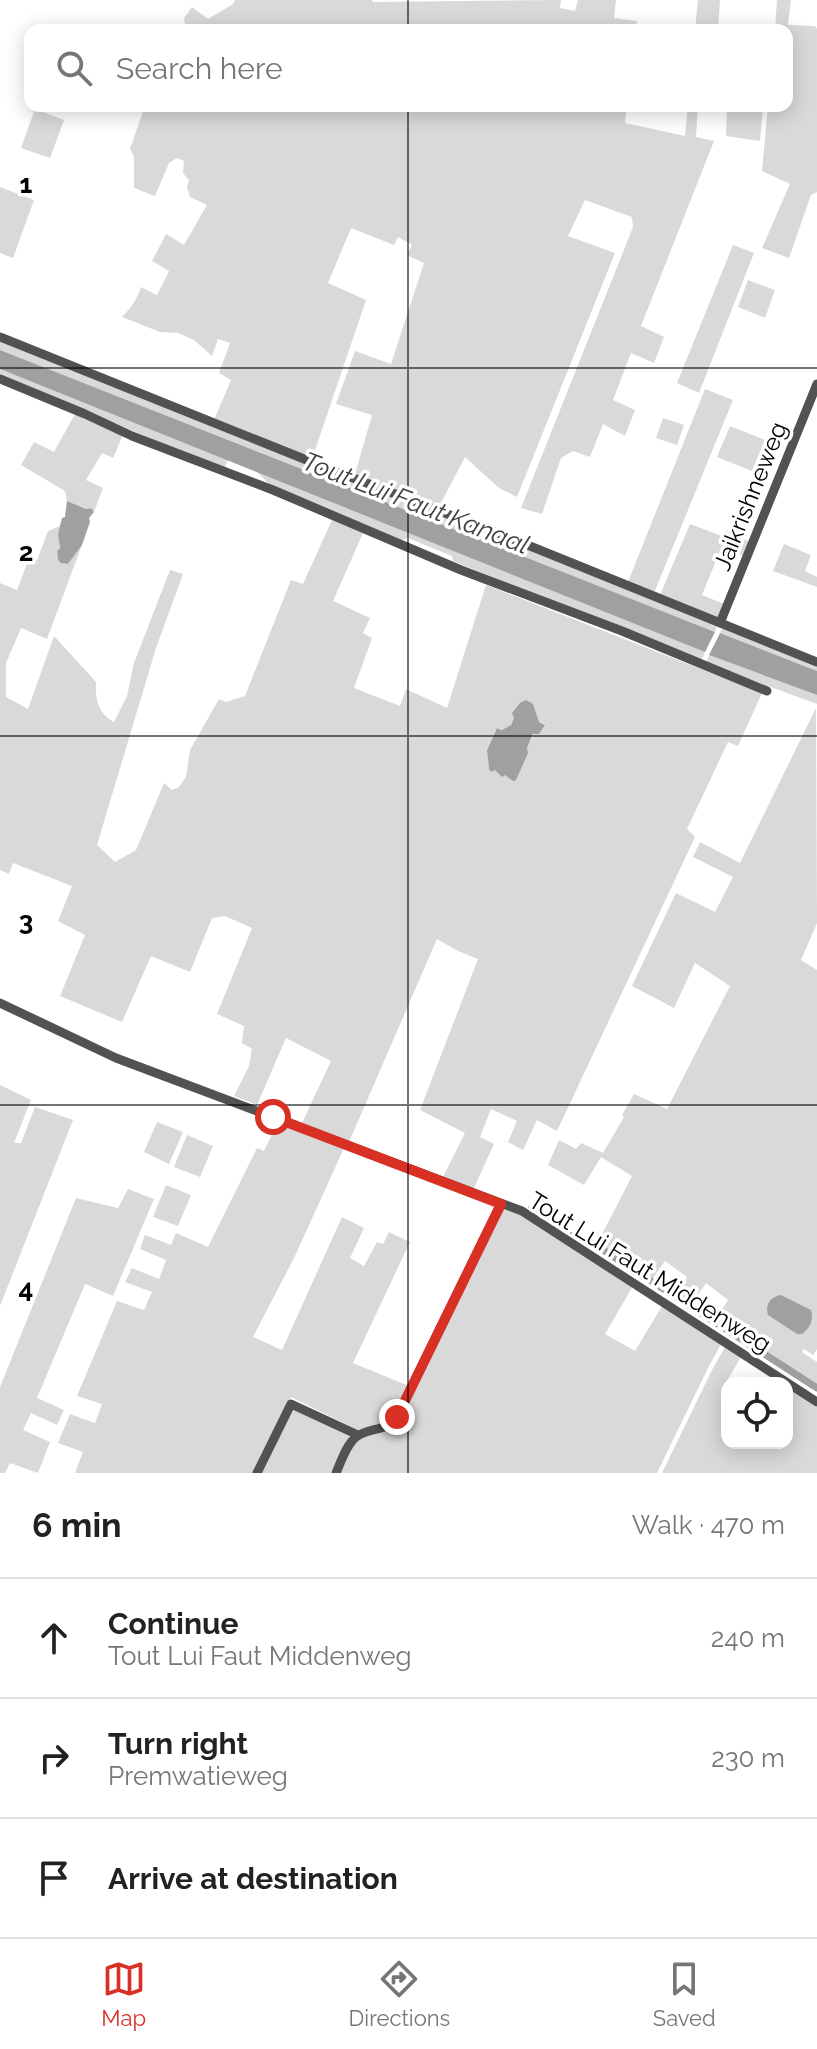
<!DOCTYPE html>
<meta charset="utf-8">
<style>
body{margin:0;font-family:Raleway,sans-serif;background:#f2f2f2;color:#222}
.controls{position:absolute;right:24px;bottom:24px;display:grid;overflow:hidden;border-radius:16px;box-shadow:0 4px 20px #0003}
.controls button{width:72px;height:72px;display:grid;place-items:center;padding:0;border:0;border-bottom:2px solid #e0e0e0;background:#fff;color:#222;font:40px sans-serif}
.stop{position:absolute;width:24px;height:24px;margin:-18px;border:6px solid #d93025;border-radius:50%;background:#fff}
.stop.end{background:#d93025;border-color:#fff;box-shadow:0 2px 8px #0008}
.list{margin:0;padding:0;list-style:none}
h2{display:flex;justify-content:space-between;align-items:center;height:104px;margin:0;padding:0 32px;font-size:34px}
h2 small{font-size:26px;font-weight:400;color:#767676}
.list li{display:grid;grid-template-columns:52px 1fr auto;gap:24px;align-items:center;box-sizing:border-box;height:120px;padding:0 32px;border-top:2px solid #e0e0e0}
.list b{display:block;font-size:30px;white-space:nowrap}
.list p{margin:0;font-size:26px;white-space:nowrap;color:#767676}
.list em{font-size:26px;font-style:normal;color:#767676}
.icon{flex:none;width:44px;height:44px;fill:none;stroke:currentColor;stroke-width:2;stroke-linecap:round;stroke-linejoin:round}
.map{position:relative;flex:none;width:817px;height:1473px;overflow:hidden}
.search{position:absolute;background:#fff;box-shadow:0 4px 20px #0003;left:24px;right:24px;top:24px;height:88px;display:flex;align-items:center;gap:20px;box-sizing:border-box;padding:0 28px;border-radius:16px;color:#767676;font-size:30px}
.sheet{height:464px;background:#fff}
nav{display:flex;justify-content:space-around;align-items:center;box-sizing:border-box;height:112px;border-top:2px solid #e0e0e0;background:#fff;font-size:22px;color:#767676}
nav a{display:grid;justify-items:center;gap:4px}
nav .on{color:#d93025}
.map>svg:first-child{display:block}
.green{fill:#d9d9d9;fill-rule:evenodd}
.water{fill:#a0a0a0}
.lines{fill:none;stroke-linecap:round;stroke-linejoin:round}
.stream{stroke:#a0a0a0;stroke-width:2}
.canal{stroke:#a0a0a0;stroke-width:7}
.minor{stroke:#525252;stroke-width:9}
.route{stroke:#d93025;stroke-width:10}
.grid{fill:none;stroke:#000;stroke-width:2;stroke-opacity:0.55}
.labels{text-anchor:middle;dominant-baseline:central;stroke-width:7;stroke-linejoin:round;paint-order:stroke}
.street-label{font-size:24px;fill:#000;stroke:#fff}
.water-label{font-size:26px;font-style:italic;fill:#414141;stroke:#fff}
.grid-label{font-size:26px;text-anchor:middle;font-weight:bold;fill:#000;stroke:#fff;stroke-width:7;stroke-linejoin:round;paint-order:stroke}
</style>
<div class="map">
<svg width="817" height="1473" viewBox="0 0 817 1473">
<rect width="100%" height="100%" fill="#fff"/>
<path class="green" d="M 235,0 L 372,0 L 373,2 L 561,0 L 560,8 L 575,11 L 578,0 L 616,0 L 614,18 L 637,21 L 636,30 L 186,30 L 184,18 L 192,7 L 208,19 L 233,4 Z
M 698,0 L 720,0 L 718,30 L 695,30 Z
M 777,0 L 791,0 L 788,25 L 815,26 L 817,29 L 817,192 L 811,195 L 789,258 L 762,248 L 790,184 L 762,171 L 768,106 L 787,106 L 787,30 L 775,30 Z
M 145,106 L 627,106 L 625,123 L 685,136 L 688,106 L 698,106 L 696,137 L 714,141 L 641,326 L 664,337 L 654,363 L 631,353 L 613,400 L 635,410 L 625,436 L 603,424 L 590,457 L 573,451 L 561,458 L 542,514 L 521,508 L 633,227 L 632,217 L 585,200 L 568,236 L 615,253 L 517,497 L 499,488 L 465,457 L 439,507 L 355,474 L 372,415 L 336,404 L 355,351 L 391,364 L 424,263 L 407,255 L 412,245 L 398,237 L 394,245 L 351,228 L 328,283 L 366,300 L 312,459 L 214,420 L 231,380 L 219,373 L 230,343 L 218,339 L 212,356 L 194,340 L 178,333 L 160,332 L 122,317 C 131,308 137,299 141,287 L 157,295 L 169,271 L 152,261 L 166,234 L 184,245 L 207,205 L 190,197 L 187,187 L 189,180 L 183,173 L 184,161 L 177,158 L 169,163 L 155,196 L 134,188 L 134,156 L 130,149 Z
M 727,106 L 763,106 L 760,141 L 726,136 Z
M 35,109 L 64,120 L 50,158 L 21,148 Z
M 0,187 L 34,200 L 13,258 L 0,253 Z
M 733,245 L 754,253 L 699,393 L 677,383 Z
M 748,280 L 775,290 L 765,318 L 738,307 Z
M 0,341 L 717,625 L 715,632 L 0,350 Z
M 0,369 L 228,460 L 224,469 L 0,375 Z
M 705,389 L 733,400 L 654,593 L 628,582 Z
M 75,414 L 123,435 L 113,458 L 102,453 L 86,480 L 103,488 L 94,512 L 91,508 L 86,509 L 67,501 L 65,491 L 21,465 L 34,442 L 54,452 Z
M 663,418 L 684,425 L 677,445 L 656,438 Z
M 730,426 L 765,440 L 752,471 L 717,457 Z
M 256,471 L 705,652 L 701,661 L 453,561 L 452,556 L 408,538 L 402,540 L 270,485 Z
M 332,520 L 363,533 L 333,601 L 370,618 L 363,633 L 372,638 L 354,688 L 400,706 L 406,689 L 447,708 L 486,585 L 762,693 L 738,746 L 728,742 L 687,829 L 695,837 L 557,1131 L 537,1120 L 523,1150 L 508,1142 L 517,1121 L 491,1109 L 480,1137 L 494,1144 L 473,1190 L 443,1177 L 465,1133 L 420,1110 L 478,959 L 458,951 L 437,939 L 349,1142 L 302,1123 L 331,1061 L 286,1038 L 257,1105 L 234,1096 L 249,1066 L 252,1049 L 242,1043 L 244,1026 L 217,1014 L 252,928 L 225,916 L 212,918 L 190,972 L 151,956 L 122,1022 L 60,996 L 85,935 L 58,921 L 72,886 L 13,863 L 9,874 L 0,870 L 0,583 L 17,590 L 28,561 L 37,560 L 48,531 L 60,526 L 58,534 L 60,548 L 57,551 L 58,560 L 62,563 L 68,564 L 82,545 L 47,639 L 21,628 L 6,663 L 6,697 L 28,709 L 54,636 L 96,682 C 95,699 98,714 114,722 L 127,696 L 134,663 L 170,570 L 183,574 L 156,648 L 97,845 L 115,862 L 136,850 L 164,783 L 172,790 L 179,787 L 186,777 L 190,750 L 219,699 L 226,702 L 245,696 L 291,580 L 303,584 ZM 536,714 L 539,722 L 545,724 L 534,734 L 527,748 L 502,776 L 495,770 L 489,769 L 487,749 L 497,728 C 506,731 511,727 514,718 Z
M 690,524 L 724,537 L 727,531 L 750,542 L 744,556 L 722,546 L 702,595 L 724,604 L 717,619 L 660,595 Z
M 784,544 L 811,555 L 805,571 L 817,577 L 817,587 L 773,571 Z
M 722,628 L 817,666 L 817,671 L 720,633 Z
M 709,655 L 817,695 L 817,704 L 706,663 Z
M 816,708 L 817,923 L 801,960 L 817,970 L 817,1349 L 813,1355 L 804,1349 L 802,1352 L 817,1362 L 817,1388 L 714,1322 L 728,1300 L 706,1283 L 690,1306 L 675,1297 L 687,1277 L 665,1261 L 651,1281 L 596,1246 L 632,1176 L 601,1157 L 584,1185 L 548,1165 L 559,1140 L 576,1149 L 581,1143 L 603,1153 L 624,1117 L 622,1115 L 634,1094 L 667,1109 L 730,986 L 695,963 L 674,1008 L 632,986 L 676,893 L 715,912 L 733,877 L 693,857 L 700,842 L 740,863 Z
M 0,1085 L 31,1100 L 14,1143 L 21,1143 L 35,1107 L 73,1120 L 0,1306 Z
M 157,1122 L 183,1132 L 169,1164 L 144,1152 Z
M 278,1122 L 344,1148 L 295,1256 L 253,1337 L 282,1350 L 342,1217 L 364,1228 L 350,1258 L 364,1266 L 377,1242 L 383,1244 L 389,1232 L 410,1242 L 353,1363 L 409,1386 L 389,1422 L 372,1428 L 358,1430 L 291,1397 L 254,1473 L 75,1473 L 83,1452 L 58,1443 L 70,1414 L 95,1423 L 102,1404 L 77,1396 L 117,1301 L 144,1310 L 152,1292 L 125,1282 L 132,1268 L 159,1279 L 166,1260 L 140,1249 L 145,1235 L 171,1245 L 176,1233 L 208,1247 L 257,1148 L 264,1151 Z
M 187,1135 L 213,1146 L 200,1177 L 174,1167 Z
M 166,1185 L 191,1195 L 178,1226 L 153,1217 Z
M 128,1189 L 154,1199 L 113,1296 L 85,1284 L 37,1398 L 64,1410 L 57,1425 L 31,1413 L 23,1430 L 50,1442 L 38,1473 L 10,1463 L 5,1473 L 0,1473 L 0,1387 L 76,1198 L 118,1208 Z
M 502,1207 L 523,1215 L 633,1286 L 605,1334 L 635,1351 L 662,1306 L 721,1344 L 708,1368 L 657,1473 L 338,1473 L 352,1444 L 358,1440 L 395,1425 Z
M 725,1347 L 741,1357 L 724,1386 L 727,1389 L 727,1443 L 787,1443 L 788,1388 L 817,1407 L 817,1473 L 662,1473 L 711,1372 Z
M 293,1408 L 350,1435 L 332,1473 L 261,1473 Z"/>
<path class="water" d="M 0,350 L 715,632 L 705,652 L 0,369 Z
M 67,501 L 86,509 L 91,508 L 94,512 L 89,518 L 90,522 L 82,545 L 68,564 L 61,563 L 58,560 L 57,551 L 60,548 L 58,534 L 62,518 L 65,517 Z
M 720,633 L 817,671 L 817,695 L 709,655 Z
M 526,700 L 533,704 L 539,722 L 545,725 L 539,734 L 533,734 L 527,748 L 528,753 L 516,780 L 513,781 L 505,775 L 502,777 L 495,770 L 491,772 L 489,769 L 487,750 L 497,728 L 502,730 L 511,725 L 514,718 L 512,713 L 520,703 Z
M 781,1295 L 811,1310 C 814,1320 810,1328 802,1334 L 797,1334 L 768,1315 C 765,1305 770,1297 781,1295 Z"/>
<g class="lines">
<path class="stream" d="M 529,1207 L 569,1232 L 603,1250"/>
<path class="canal" d="M 603,1250 L 817,1388"/>
<path class="minor" d="M 0,337 L 314,463 L 505,536 L 817,662
M 0,379 L 85,414 L 132,436 L 273,490 L 461,570 L 622,631 L 767,691
M 720,623 L 817,384
M 0,1003 L 116,1058 L 522,1211 L 817,1402
M 257,1473 L 291,1404 L 358,1435
M 336,1473 C 341,1462 346,1445 356,1437 C 369,1427 387,1432 397,1417 L 501,1204"/>
</g>
<g class="lines">
<path class="route" d="M 273,1117 L 501,1204 L 397,1417"/>
</g>
<path class="grid" d="M 408,0 L 408,30M 408,106 L 408,1473M 0,368 L 817,368M 0,736 L 817,736M 0,1105 L 817,1105"/>
<g class="labels">
<g class="street-label">
<text transform="translate(750 496) rotate(-68)">Jaikrishneweg</text>
<text transform="translate(650 1272) rotate(32)">Tout Lui Faut Middenweg</text>
</g>
<g class="water-label">
<text transform="translate(416 503) rotate(21)">Tout Lui Faut Kanaal</text>
</g>
</g>
<g class="grid-label">
<text x="26" y="193">1</text>
<text x="26" y="561">2</text>
<text x="26" y="930">3</text>
<text x="26" y="1298">4</text>
</g>
</svg>
<div class="controls">
<button><svg class="icon" aria-label="locate" viewBox="0 0 24 24"><circle cx="12" cy="12" r="6"/><path d="M12 2v4M12 18v4M2 12h4M18 12h4"/></svg></button>
</div>
<div class="stop" style="left:273px;top:1117px"></div>
<div class="stop end" style="left:397px;top:1417px"></div>
<div class="search"><svg class="icon" aria-label="search" viewBox="0 0 24 24"><circle cx="10" cy="10" r="6"/><path d="M15 15l6 6"/></svg>Search here</div>
</div>
<section class="sheet">
<h2>6 min<small>Walk · 470 m</small></h2>
<ul class="list">
<li><svg class="icon" aria-label="ahead" viewBox="0 0 24 24"><path d="M12 20V5M6 11l6-6 6 6"/></svg><div><b>Continue</b><p>Tout Lui Faut Middenweg</p></div><em>240 m</em></li>
<li><svg class="icon" aria-label="right" viewBox="0 0 24 24"><path d="M7 20v-9h11M14 6l5 5-5 5"/></svg><div><b>Turn right</b><p>Premwatieweg</p></div><em>230 m</em></li>
<li><svg class="icon" aria-label="arrive" viewBox="0 0 24 24"><path d="M6 21V4h12l-3 4 3 4H6"/></svg><div><b>Arrive at destination</b></div></li>
</ul>
</section>
<nav>
<a class="on"><svg class="icon" aria-label="map" viewBox="0 0 24 24"><path d="M3 6l6-2 6 2 6-2v14l-6 2-6-2-6 2zM9 4v14M15 6v14"/></svg>Map</a>
<a><svg class="icon" aria-label="directions" viewBox="0 0 24 24"><path d="M12 3l9 9-9 9-9-9zM9 14v-3h6M13 9l2 2-2 2"/></svg>Directions</a>
<a><svg class="icon" aria-label="saved" viewBox="0 0 24 24"><path d="M7 4h10v16l-5-4-5 4z"/></svg>Saved</a>
</nav>
